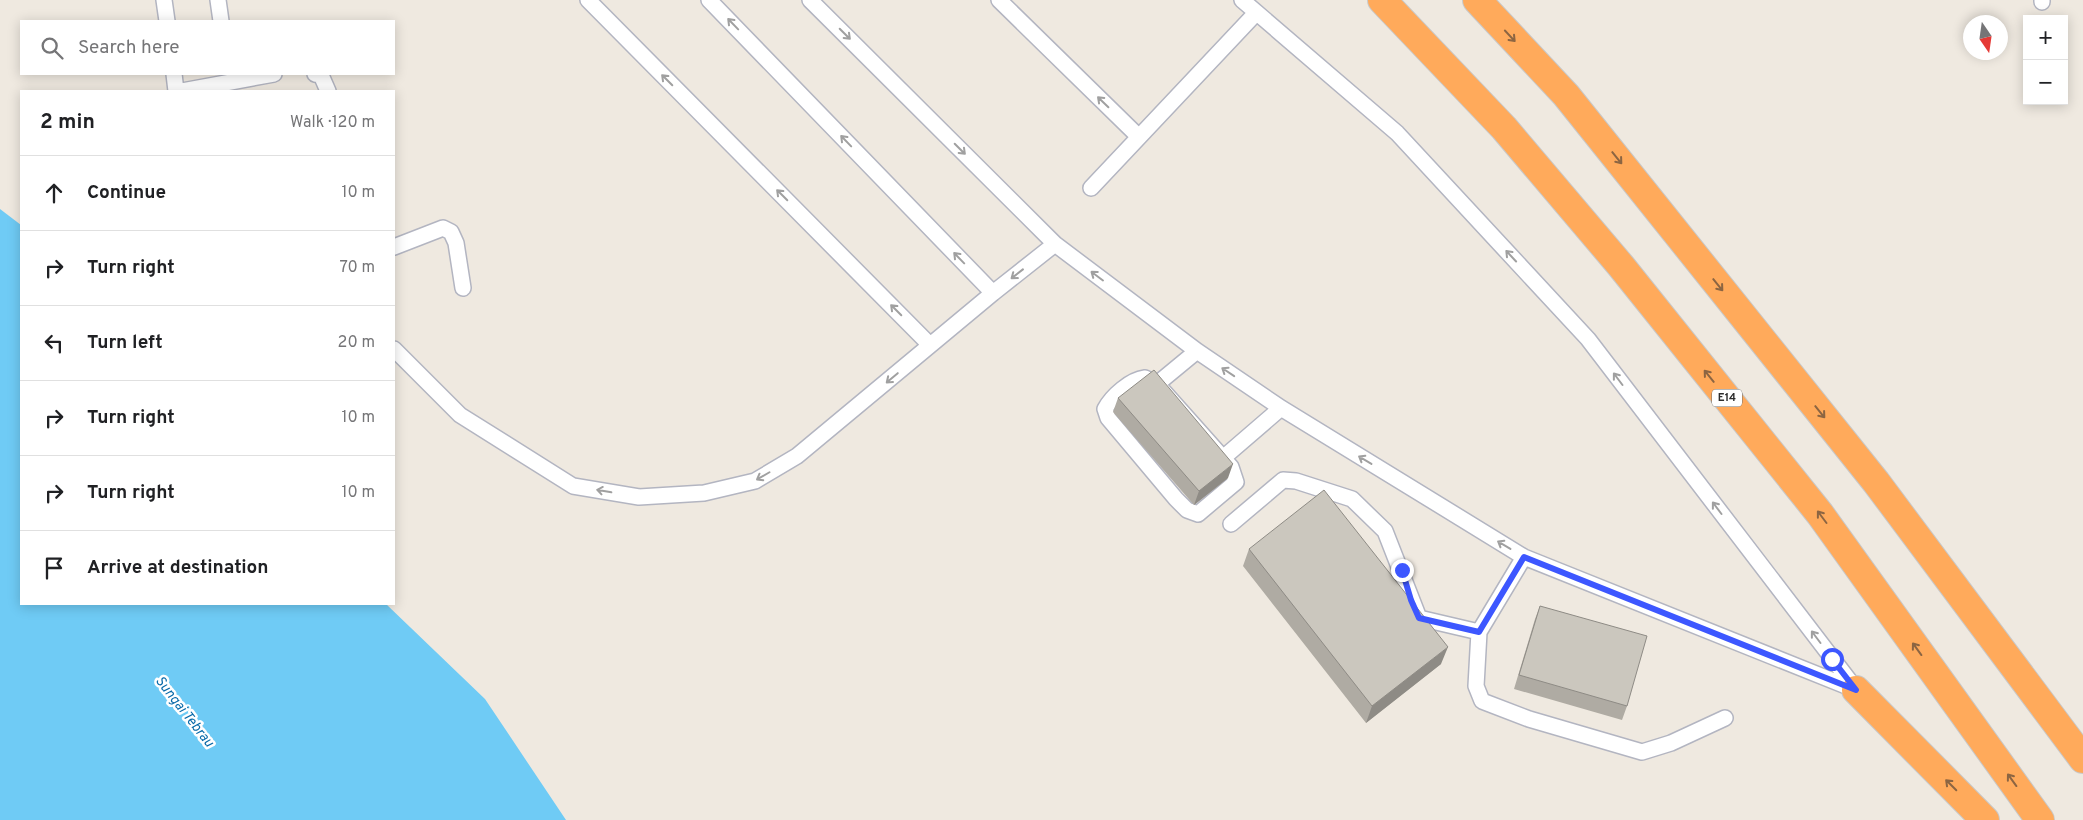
<!DOCTYPE html>
<meta charset="utf-8">
<style>
body{margin:0;font-family:Overpass,sans-serif;background:#f6f6f6;color:#202124}
.controls{position:absolute;right:15px;top:15px;display:grid;overflow:hidden;border-radius:0px;box-shadow:0 2px 12px #0003}
.controls button{width:45px;height:45px;display:grid;place-items:center;padding:0;border:0;border-bottom:1px solid #e0e0e0;background:#fff;color:#202124;font:25px sans-serif}
.compass{position:absolute;left:1963px;top:15px;width:45px;height:45px;border-radius:50%;background:#fff;box-shadow:0 2px 12px #0003;rotate:167deg}
.stop{position:absolute;width:15px;height:15px;margin:-11px;border:4px solid #3d57ff;border-radius:50%;background:#fff}
.stop.end{background:#3d57ff;border-color:#fff;box-shadow:0 1px 5px #0008}
.list{margin:0;padding:0;list-style:none}
h2{display:flex;justify-content:space-between;align-items:center;height:65px;margin:0;padding:0 20px;font-size:21px}
h2 small{font-size:16px;font-weight:400;color:#757577}
.list li{display:grid;grid-template-columns:32px 1fr auto;gap:15px;align-items:center;box-sizing:border-box;height:75px;padding:0 20px;border-top:1px solid #e0e0e0}
.list b{display:block;font-size:19px;white-space:nowrap}
.list em{font-size:16px;font-style:normal;color:#757577}
.icon{flex:none;width:28px;height:28px;fill:none;stroke:currentColor;stroke-width:2;stroke-linecap:round;stroke-linejoin:round}
.map{position:relative;flex:none;width:2083px;height:820px;overflow:hidden}
.search{position:absolute;background:#fff;box-shadow:0 2px 12px #0003;left:20px;top:20px;width:375px;height:55px;display:flex;align-items:center;gap:12px;box-sizing:border-box;padding:0 18px;border-radius:0px;color:#757577;font-size:19px}
.panel{position:absolute;background:#fff;box-shadow:0 2px 12px #0003;left:20px;top:90px;width:375px;height:515px;border-radius:0px}
.map>svg:first-child{display:block}
.water{fill:#6fcbf5}
.lines{fill:none;stroke-linecap:round;stroke-linejoin:round}
.lane-casing{stroke:#b3b5c1;stroke-width:18}
.highway-casing{stroke:#c8c8c8;stroke-width:30}
.lane{stroke:#fff;stroke-width:15}
.highway{stroke:#ffaa5b;stroke-width:28}
.wall{fill:#afaba3}
.shaded-wall{fill:#8e8b85}
.building{fill:#cbc7be;stroke:#8e8b85}
.oneway{stroke:#a0a0a0}
.oneway2{stroke:#8c6542}
.route{stroke:#3d57ff;stroke-width:6}
.labels{text-anchor:middle;dominant-baseline:central;stroke-width:5;stroke-linejoin:round;paint-order:stroke}
.shield{fill:#fff;stroke:#6c6c6c;stroke-width:1}
.shield-label{font-size:11px;font-weight:bold;fill:#2d2d2d}
.water-label{font-size:14px;font-style:italic;fill:#0769a8;stroke:#fff}
</style>
<div class="map">
<svg width="2083" height="820" viewBox="0 0 2083 820">
<rect width="100%" height="100%" fill="#efe9e0"/>
<path class="water" d="M 0,209 L 21,225 L 21,604 L 386,604 L 485,699 L 566,820 L 0,820 Z"/>
<g class="lines">
<defs>
<path id="lane" d="M 164,0 L 167,21
M 218,0 L 221,21
M 588,0 L 930,345
M 709,0 L 993,293
M 810,0 L 1055,244 L 1197,351 L 1281,408 L 1524,557 L 1856,690
M 999,0 L 1138,136
M 1242,0 L 1397,133 L 1588,339 L 1855,688
M 2042,2 L 2042,0
M 174,74 L 176,91
M 315,74 L 321,75 L 328,91
M 182,91 L 274,74
M 1091,188 L 1256,13
M 394,247 L 443,228 L 451,232 L 456,243 L 463,288
M 394,349 L 460,415 L 573,486 L 639,497 L 704,493 L 755,481 L 797,456 L 993,293 L 1055,244
M 1145,378 L 1157,384 L 1231,467 L 1236,482 L 1198,514 L 1187,510 L 1176,499 L 1108,418 L 1105,409 C 1112,396 1130,380 1145,378 Z
M 1157,384 L 1197,351
M 1223,458 L 1281,408
M 1231,524 L 1283,480 L 1296,481 L 1352,499 L 1385,531 L 1419,618 L 1479,632
M 1524,557 L 1479,632 L 1476,686 L 1482,701 L 1529,719 L 1642,752 L 1671,743 L 1725,718"/>
<path id="highway" d="M 1382,0 L 1504,128 L 1621,266 L 1820,514 L 2040,820
M 1477,0 L 1566,95 L 1876,482 L 2083,759
M 1856,690 L 1985,820"/>
</defs>
<use href="#lane" class="lane-casing"/>
<use href="#highway" class="highway-casing"/>
<use href="#lane" class="lane"/>
<use href="#highway" class="highway"/>
</g>
<path class="wall" d="M 1118,398 L 1228,478 L 1194,505 L 1113,412 Z
M 1249,549 L 1441,664 L 1366,723 L 1243,566 Z
M 1540,606 L 1627,706 L 1622,720 L 1514,689 L 1535,619 Z"/>
<path class="shaded-wall" d="M 1233,464 L 1228,478 L 1194,505 L 1199,491 Z
M 1448,647 L 1441,664 L 1366,723 L 1372,706 Z"/>
<path class="building" d="M 1154,370 L 1233,464 L 1199,491 L 1118,398 Z
M 1324,490 L 1448,647 L 1372,706 L 1249,549 Z
M 1540,606 L 1647,636 L 1627,706 L 1519,675 Z"/>
<defs><path id="oneway-shaft" d="M-6 0H5M1.5-3L5.5 0L1.5 3" fill="none" stroke-width="1.6" stroke-linecap="round" stroke-linejoin="round" transform="scale(1.25)"/></defs>
<g class="oneway">
<use href="#oneway-shaft" transform="translate(733 24) rotate(-134)"/>
<use href="#oneway-shaft" transform="translate(845 34) rotate(45)"/>
<use href="#oneway-shaft" transform="translate(667 80) rotate(-135)"/>
<use href="#oneway-shaft" transform="translate(1103 102) rotate(-136)"/>
<use href="#oneway-shaft" transform="translate(846 141) rotate(-134)"/>
<use href="#oneway-shaft" transform="translate(960 149) rotate(45)"/>
<use href="#oneway-shaft" transform="translate(782 195) rotate(-135)"/>
<use href="#oneway-shaft" transform="translate(1511 256) rotate(-133)"/>
<use href="#oneway-shaft" transform="translate(959 258) rotate(-134)"/>
<use href="#oneway-shaft" transform="translate(1017 274) rotate(142)"/>
<use href="#oneway-shaft" transform="translate(1097 276) rotate(-143)"/>
<use href="#oneway-shaft" transform="translate(896 310) rotate(-135)"/>
<use href="#oneway-shaft" transform="translate(1228 372) rotate(-146)"/>
<use href="#oneway-shaft" transform="translate(892 378) rotate(140)"/>
<use href="#oneway-shaft" transform="translate(1618 379) rotate(-127)"/>
<use href="#oneway-shaft" transform="translate(1365 460) rotate(-149)"/>
<use href="#oneway-shaft" transform="translate(763 476) rotate(150)"/>
<use href="#oneway-shaft" transform="translate(604 491) rotate(-170)"/>
<use href="#oneway-shaft" transform="translate(1717 508) rotate(-127)"/>
<use href="#oneway-shaft" transform="translate(1504 545) rotate(-149)"/>
<use href="#oneway-shaft" transform="translate(1816 637) rotate(-127)"/>
</g>
<g class="oneway2">
<use href="#oneway-shaft" transform="translate(1510 36) rotate(47)"/>
<use href="#oneway-shaft" transform="translate(1617 158) rotate(51)"/>
<use href="#oneway-shaft" transform="translate(1718 285) rotate(51)"/>
<use href="#oneway-shaft" transform="translate(1709 376) rotate(-129)"/>
<use href="#oneway-shaft" transform="translate(1820 412) rotate(51)"/>
<use href="#oneway-shaft" transform="translate(1822 517) rotate(-127)"/>
<use href="#oneway-shaft" transform="translate(1917 649) rotate(-126)"/>
<use href="#oneway-shaft" transform="translate(2012 780) rotate(-126)"/>
<use href="#oneway-shaft" transform="translate(1951 785) rotate(-135)"/>
</g>
<g class="lines">
<path class="route" d="M 1402,570 L 1411,600 L 1419,618 L 1479,632 L 1524,557 L 1856,690 L 1832,659"/>
</g>
<g class="labels">
<rect class="shield" x="1712" y="389.5" width="30" height="17" rx="4"/>
<g class="shield-label">
<text x="1727" y="398">E14</text>
</g>
<g class="water-label">
<text transform="translate(184 712) rotate(52)">Sungai Tebrau</text>
</g>
</g>
</svg>
<div class="controls">
<button>+</button>
<button>−</button>
</div>
<svg class="compass" viewBox="-18 -18 36 36"><path d="M0-13l5 13h-10z" fill="#e53935"/><path d="M0 13l5-13h-10z" fill="#757577"/></svg>
<div class="stop" style="left:1832px;top:659px"></div>
<div class="stop end" style="left:1402px;top:570px"></div>
<div class="search"><svg class="icon" aria-label="search" viewBox="0 0 24 24"><circle cx="10" cy="10" r="6"/><path d="M15 15l6 6"/></svg>Search here</div>
<section class="panel">
<h2>2 min<small>Walk · 120 m</small></h2>
<ul class="list">
<li><svg class="icon" aria-label="ahead" viewBox="0 0 24 24"><path d="M12 20V5M6 11l6-6 6 6"/></svg><div><b>Continue</b></div><em>10 m</em></li>
<li><svg class="icon" aria-label="right" viewBox="0 0 24 24"><path d="M7 20v-9h11M14 6l5 5-5 5"/></svg><div><b>Turn right</b></div><em>70 m</em></li>
<li><svg class="icon" aria-label="left" viewBox="0 0 24 24"><path d="M17 20v-9H6M10 6l-5 5 5 5"/></svg><div><b>Turn left</b></div><em>20 m</em></li>
<li><svg class="icon" aria-label="right" viewBox="0 0 24 24"><path d="M7 20v-9h11M14 6l5 5-5 5"/></svg><div><b>Turn right</b></div><em>10 m</em></li>
<li><svg class="icon" aria-label="right" viewBox="0 0 24 24"><path d="M7 20v-9h11M14 6l5 5-5 5"/></svg><div><b>Turn right</b></div><em>10 m</em></li>
<li><svg class="icon" aria-label="arrive" viewBox="0 0 24 24"><path d="M6 21V4h12l-3 4 3 4H6"/></svg><div><b>Arrive at destination</b></div></li>
</ul>
</section>
</div>
